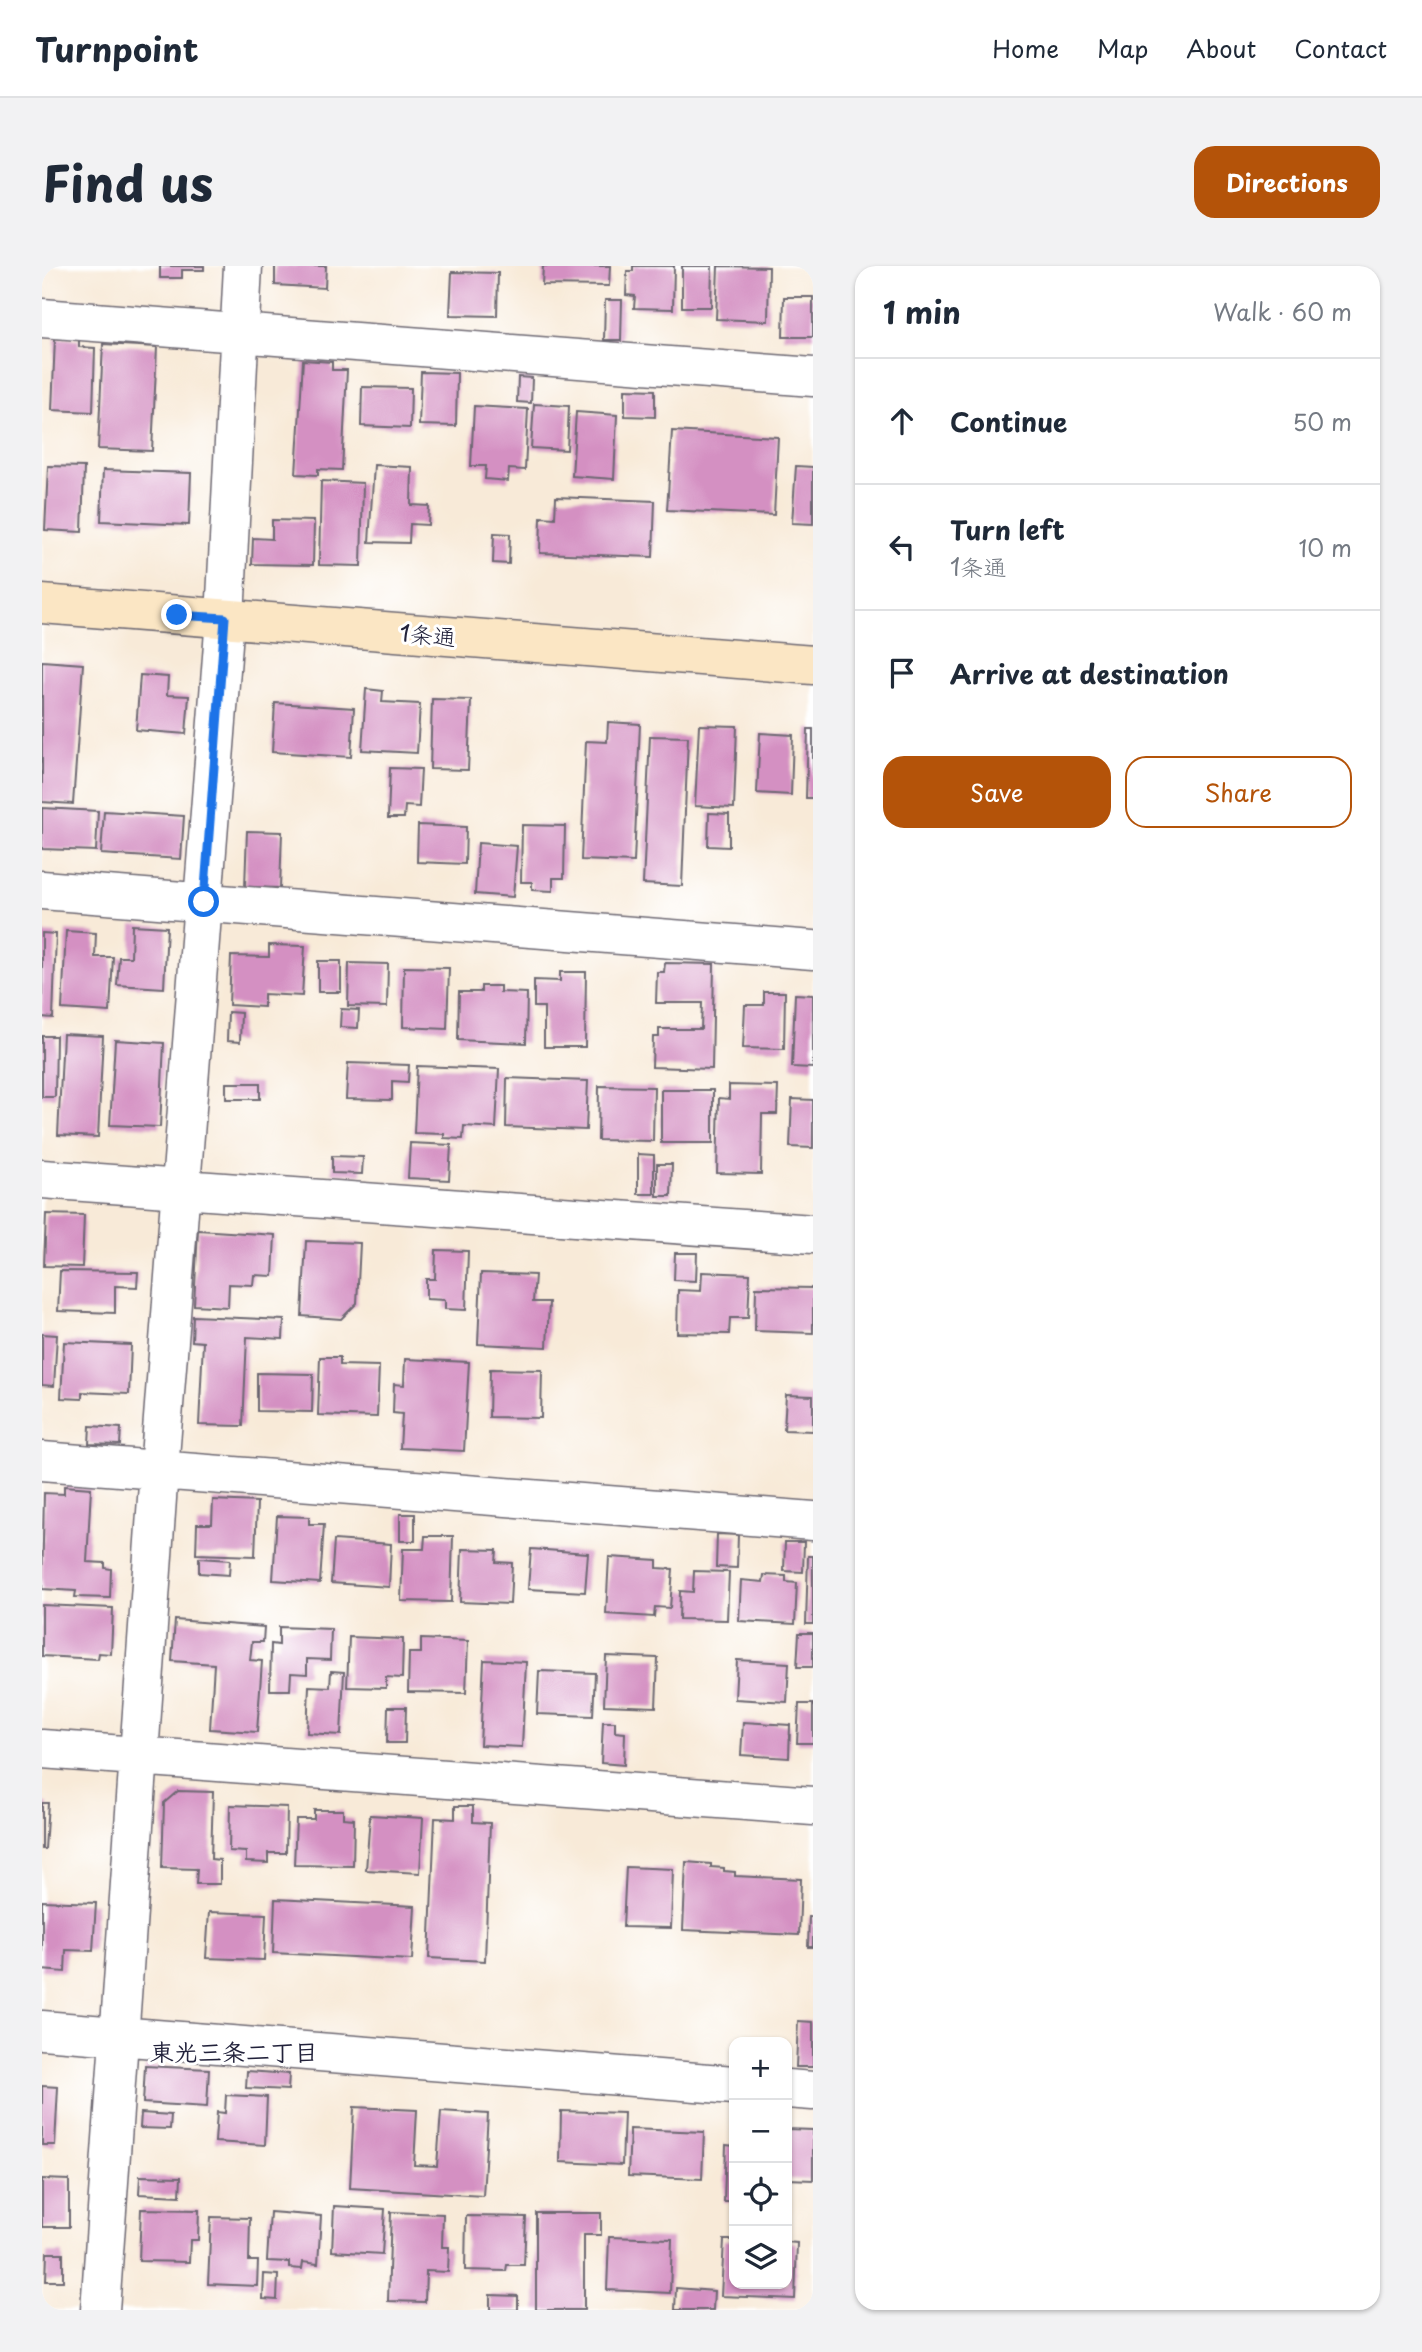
<!DOCTYPE html>
<meta charset="utf-8">
<style>
body{margin:0;font-family:"Playpen Sans","Klee One",sans-serif;background:#f2f2f3;color:#1f2937}
.controls{position:absolute;right:21px;bottom:21px;display:grid;overflow:hidden;border-radius:14px;box-shadow:0 2px 5px #0004}
.controls button{width:63px;height:63px;display:grid;place-items:center;padding:0;border:0;border-bottom:2px solid #e0e1e3;background:#fff;color:#1f2937;font:35px sans-serif}
.stop{position:absolute;width:21px;height:21px;margin:-16px;border:5px solid #1a73e8;border-radius:50%;background:#fff}
.stop.end{background:#1a73e8;border-color:#fff;box-shadow:0 2px 7px #0008}
.list{margin:0;padding:0;list-style:none}
h2{display:flex;justify-content:space-between;align-items:center;height:91px;margin:0;padding:0 28px;font-size:30px}
h2 small{font-size:23px;font-weight:400;color:#747a83}
.list li{display:grid;grid-template-columns:46px 1fr auto;gap:21px;align-items:center;box-sizing:border-box;height:126px;padding:0 28px;border-top:2px solid #e0e1e3}
.list b{display:block;font-size:26px;white-space:nowrap}
.list p{margin:0;font-size:23px;white-space:nowrap;color:#747a83}
.list em{font-size:23px;font-style:normal;color:#747a83}
.actions{display:flex;gap:14px;padding:21px 28px}
.actions a{flex:1;padding:16px 0;border:2px solid #b45309;border-radius:21px;text-align:center;font-size:24px;color:#b45309}
.actions .main{background:#b45309;color:#fff}
.icon{flex:none;width:38px;height:38px;fill:none;stroke:currentColor;stroke-width:2;stroke-linecap:round;stroke-linejoin:round}
.map{position:relative;flex:none;width:771px;height:2044px;overflow:hidden;border-radius:21px}
header{display:flex;align-items:center;gap:42px;box-sizing:border-box;height:98px;padding:0 35px;background:#fff;border-bottom:2px solid #e0e1e3}
header strong{font-size:33px}
nav{display:flex;gap:38px;margin-inline-start:auto;font-size:24px}
.intro{display:flex;align-items:center;justify-content:space-between;box-sizing:border-box;height:168px;padding:0 42px}
h1{margin:0;font-size:49px}
.button{padding:18px 32px;border-radius:21px;background:#b45309;color:#fff;font-size:24px;font-weight:700}
main{display:flex;gap:42px;padding:0 42px}
aside{flex:1;background:#fff;border-radius:21px;box-shadow:0 2px 5px #0004}
.map>svg:first-child{display:block}
.building{fill:#d490c2}
.lines{fill:none;stroke-linecap:round;stroke-linejoin:round}
.street-casing{stroke:#6d6872;stroke-width:41}
.secondary-casing{stroke:#6d6872;stroke-width:41}
.street{stroke:#fff;stroke-width:38}
.secondary{stroke:#fbe6c4;stroke-width:38}
.route{stroke:#1a73e8;stroke-width:9}
.labels{text-anchor:middle;dominant-baseline:central;stroke-width:6;stroke-linejoin:round;paint-order:stroke}
.street-label{font-size:23px;fill:#22223b;stroke:#fff}
.neighbourhood-label{font-size:24px;font-weight:bold;fill:#22223b;stroke:#fff}
</style>
<header>
<strong>Turnpoint</strong>
<nav><a>Home</a><a>Map</a><a>About</a><a>Contact</a></nav>
</header>
<div class="intro"><h1>Find us</h1><a class="button">Directions</a></div>
<main>
<div class="map">
<svg width="771" height="2044" viewBox="0 0 771 2044">
<rect width="100%" height="100%" fill="#fff"/>
<filter id="ink" filterUnits="userSpaceOnUse"><feTurbulence type="fractalNoise" baseFrequency=".0143" numOctaves="2"/><feDisplacementMap in="SourceGraphic" scale="14" xChannelSelector="R" yChannelSelector="G"/><feConvolveMatrix kernelMatrix="1 2 1 2 8 2 1 2 1" color-interpolation-filters="sRGB"/></filter>
<filter id="wash" filterUnits="userSpaceOnUse"><feTurbulence type="fractalNoise" baseFrequency=".00686" numOctaves="4" result="noise"/><feDisplacementMap in="SourceGraphic" scale="28" xChannelSelector="R" yChannelSelector="G"/><feGaussianBlur stdDeviation="1.57" result="paint"/><feColorMatrix in="noise" values="0 0 0 0 0 0 0 0 0 0 0 0 0 0 0 0 0 1.4 0 .05"/><feComposite in="paint" operator="in"/></filter>
<g filter="url(#wash)">
<rect width="100%" height="100%" fill="#f8ead8"/>
<g id="blocks">
<path class="building" d="M 118,0 L 162,0 L 162,4 L 140,4 L 140,12 L 118,12 Z
M 233,0 L 284,0 L 283,22 L 233,19 Z
M 501,0 L 568,0 L 567,20 L 500,19 Z
M 591,0 L 632,0 L 631,43 L 592,42 L 593,30 L 584,29 L 585,5 L 591,5 Z
M 640,0 L 670,0 L 669,41 L 640,41 Z
M 676,0 L 727,1 L 726,55 L 674,53 Z
M 410,6 L 456,7 L 455,50 L 408,49 Z
M 742,31 L 771,31 L 771,71 L 741,71 Z
M 563,34 L 580,34 L 579,74 L 562,74 Z
M 13,72 L 37,73 L 37,81 L 53,82 L 51,146 L 10,144 Z
M 61,78 L 115,81 L 110,185 L 56,183 Z
M 261,94 L 290,96 L 290,104 L 305,104 L 300,204 L 276,203 L 276,209 L 254,208 Z
M 379,106 L 415,107 L 414,160 L 377,159 Z
M 476,111 L 490,112 L 489,137 L 475,136 Z
M 320,121 L 369,122 L 368,162 L 319,160 Z
M 583,123 L 613,124 L 613,151 L 583,150 Z
M 492,138 L 527,140 L 525,184 L 489,182 Z
M 432,140 L 486,143 L 483,204 L 467,203 L 466,215 L 443,213 L 444,200 L 429,200 Z
M 534,146 L 575,149 L 572,213 L 530,210 Z
M 630,165 L 736,171 L 732,249 L 625,244 Z
M 332,199 L 370,201 L 369,239 L 387,240 L 386,259 L 368,258 L 367,277 L 327,276 Z
M 6,200 L 42,201 L 40,266 L 3,264 Z
M 754,200 L 771,201 L 771,258 L 750,257 Z
M 61,204 L 149,207 L 147,259 L 59,255 Z
M 279,215 L 321,217 L 319,300 L 277,299 Z
M 514,231 L 613,235 L 611,291 L 498,287 L 499,251 L 513,252 Z
M 230,254 L 272,255 L 271,299 L 210,298 L 211,272 L 230,273 Z
M 452,267 L 468,268 L 467,298 L 451,297 Z
M 0,395 L 41,398 L 31,538 L 0,536 Z
M 98,409 L 126,411 L 125,429 L 147,430 L 144,468 L 94,464 Z
M 324,423 L 341,425 L 340,436 L 378,438 L 375,487 L 320,484 Z
M 390,433 L 429,434 L 426,504 L 388,503 Z
M 233,437 L 312,442 L 309,491 L 230,486 Z
M 566,456 L 598,458 L 592,596 L 539,594 L 544,475 L 565,476 Z
M 657,459 L 695,460 L 692,542 L 653,540 Z
M 766,463 L 771,463 L 771,532 L 764,532 Z
M 718,467 L 751,469 L 749,529 L 715,527 Z
M 608,470 L 646,471 L 640,620 L 601,618 Z
M 348,502 L 379,503 L 377,541 L 363,540 L 362,552 L 346,552 Z
M 0,542 L 56,545 L 54,585 L 0,583 Z
M 62,545 L 142,550 L 139,593 L 59,588 Z
M 667,547 L 687,548 L 687,581 L 666,580 Z
M 376,559 L 424,561 L 423,598 L 375,596 Z
M 480,559 L 523,560 L 522,612 L 511,612 L 511,625 L 490,624 L 490,616 L 479,616 Z
M 205,565 L 240,566 L 238,622 L 203,621 Z
M 436,577 L 475,580 L 471,631 L 433,628 Z
M 90,659 L 125,661 L 122,722 L 75,719 L 77,691 L 89,691 Z
M 24,665 L 54,667 L 53,691 L 71,691 L 68,746 L 20,743 Z
M 0,667 L 14,668 L 11,752 L 0,751 Z
M 227,679 L 263,680 L 260,730 L 222,728 L 222,741 L 187,739 L 189,690 L 227,691 Z
M 276,695 L 299,695 L 299,726 L 276,726 Z
M 307,697 L 346,698 L 345,741 L 306,740 Z
M 623,697 L 672,698 L 670,803 L 610,801 L 611,771 L 617,771 L 617,763 L 659,763 L 660,737 L 614,737 L 615,706 L 622,706 Z
M 362,701 L 407,702 L 405,763 L 361,761 Z
M 518,706 L 544,706 L 543,781 L 502,781 L 502,741 L 492,741 L 492,714 L 518,715 Z
M 439,720 L 458,720 L 458,726 L 485,727 L 484,777 L 416,774 L 417,726 L 439,726 Z
M 722,726 L 743,726 L 742,783 L 701,782 L 703,739 L 722,739 Z
M 753,728 L 771,729 L 771,802 L 750,801 Z
M 299,743 L 317,744 L 316,762 L 298,761 Z
M 186,746 L 199,747 L 198,776 L 185,775 Z
M 21,768 L 61,770 L 56,871 L 16,869 Z
M 0,770 L 14,770 L 13,831 L 0,831 Z
M 73,774 L 122,777 L 118,861 L 68,859 Z
M 306,797 L 367,799 L 366,816 L 350,815 L 350,834 L 304,833 Z
M 375,800 L 457,803 L 454,862 L 422,860 L 421,873 L 402,872 L 402,868 L 372,867 Z
M 465,812 L 546,815 L 544,864 L 464,861 Z
M 184,817 L 218,817 L 218,833 L 184,833 Z
M 687,819 L 736,820 L 735,848 L 720,848 L 719,908 L 675,907 L 677,832 L 687,833 Z
M 557,820 L 612,821 L 611,875 L 556,874 Z
M 619,824 L 671,824 L 671,877 L 619,877 Z
M 750,833 L 771,834 L 771,882 L 748,881 Z
M 368,877 L 409,879 L 407,914 L 366,912 Z
M 596,888 L 612,889 L 612,928 L 596,928 Z
M 290,890 L 321,891 L 320,908 L 290,907 Z
M 615,898 L 630,898 L 629,930 L 615,930 Z
M 4,948 L 42,949 L 40,1001 L 2,1000 Z
M 156,964 L 233,969 L 231,1010 L 212,1009 L 211,1019 L 187,1018 L 186,1041 L 152,1039 Z
M 264,975 L 318,977 L 315,1037 L 299,1053 L 260,1050 Z
M 394,984 L 426,985 L 424,1044 L 403,1043 L 403,1034 L 384,1033 L 384,1013 L 393,1013 Z
M 633,987 L 655,987 L 654,1015 L 632,1014 Z
M 18,1005 L 96,1006 L 95,1021 L 73,1020 L 73,1047 L 16,1045 Z
M 660,1006 L 708,1008 L 706,1052 L 688,1052 L 687,1068 L 635,1067 L 636,1024 L 659,1025 Z
M 439,1007 L 493,1009 L 491,1036 L 507,1036 L 505,1081 L 436,1078 Z
M 714,1021 L 771,1022 L 771,1067 L 713,1065 Z
M 151,1050 L 242,1054 L 241,1073 L 205,1071 L 201,1160 L 157,1159 L 161,1076 L 150,1075 Z
M 0,1068 L 15,1069 L 12,1120 L 0,1119 Z
M 22,1076 L 89,1079 L 87,1128 L 40,1126 L 40,1133 L 19,1132 Z
M 278,1091 L 298,1091 L 298,1099 L 337,1100 L 335,1151 L 276,1149 Z
M 363,1093 L 427,1096 L 422,1185 L 358,1182 L 360,1148 L 351,1147 L 352,1118 L 362,1119 Z
M 448,1103 L 500,1104 L 499,1152 L 447,1151 Z
M 215,1107 L 271,1108 L 270,1146 L 215,1145 Z
M 744,1129 L 771,1130 L 771,1165 L 742,1164 Z
M 48,1160 L 79,1162 L 78,1179 L 47,1178 Z
M 22,1220 L 49,1222 L 45,1296 L 63,1297 L 63,1302 L 69,1303 L 68,1332 L 33,1331 L 34,1325 L 0,1323 L 2,1227 L 22,1228 Z
M 171,1234 L 215,1236 L 213,1290 L 154,1288 L 155,1258 L 170,1258 Z
M 358,1248 L 373,1248 L 373,1275 L 358,1275 Z
M 235,1250 L 267,1251 L 267,1258 L 282,1258 L 278,1317 L 231,1314 Z
M 675,1268 L 696,1269 L 695,1302 L 674,1301 Z
M 383,1270 L 411,1270 L 409,1336 L 359,1335 L 361,1283 L 382,1283 Z
M 292,1274 L 349,1278 L 347,1321 L 289,1317 Z
M 743,1276 L 762,1276 L 761,1306 L 742,1305 Z
M 420,1283 L 455,1284 L 454,1296 L 470,1297 L 468,1338 L 418,1336 Z
M 489,1283 L 546,1287 L 543,1326 L 486,1323 Z
M 766,1290 L 771,1290 L 771,1358 L 764,1358 Z
M 567,1291 L 615,1294 L 615,1302 L 631,1303 L 628,1342 L 613,1341 L 612,1351 L 564,1348 Z
M 157,1292 L 188,1294 L 187,1309 L 157,1307 Z
M 652,1305 L 687,1306 L 685,1354 L 637,1353 L 638,1325 L 651,1326 Z
M 722,1309 L 744,1310 L 744,1316 L 755,1317 L 753,1358 L 697,1355 L 699,1314 L 721,1316 Z
M 0,1339 L 71,1342 L 69,1388 L 57,1387 L 56,1393 L 0,1390 Z
M 133,1354 L 222,1361 L 221,1376 L 210,1376 L 208,1394 L 220,1395 L 215,1466 L 168,1463 L 172,1398 L 130,1395 Z
M 237,1361 L 289,1363 L 288,1394 L 265,1393 L 265,1408 L 249,1407 L 248,1424 L 228,1424 L 229,1378 L 237,1379 Z
M 757,1367 L 771,1367 L 771,1401 L 755,1401 Z
M 307,1371 L 361,1373 L 360,1412 L 344,1411 L 344,1422 L 305,1421 Z
M 379,1373 L 426,1375 L 424,1427 L 366,1426 L 367,1387 L 379,1387 Z
M 564,1390 L 616,1392 L 614,1441 L 562,1439 Z
M 442,1394 L 484,1396 L 480,1481 L 438,1479 Z
M 695,1394 L 747,1397 L 745,1436 L 693,1433 Z
M 289,1405 L 302,1406 L 299,1469 L 265,1467 L 267,1420 L 288,1421 Z
M 497,1405 L 553,1407 L 551,1450 L 495,1448 Z
M 757,1438 L 771,1438 L 771,1477 L 755,1477 Z
M 346,1441 L 364,1441 L 363,1477 L 345,1477 Z
M 561,1456 L 573,1456 L 573,1466 L 583,1467 L 582,1499 L 559,1497 Z
M 701,1456 L 748,1459 L 747,1492 L 699,1489 Z
M 136,1525 L 171,1526 L 169,1593 L 178,1594 L 178,1618 L 154,1618 L 155,1603 L 120,1602 L 122,1537 Z
M 0,1537 L 6,1537 L 3,1583 L 0,1583 Z
M 188,1539 L 245,1541 L 244,1587 L 226,1587 L 226,1597 L 204,1596 L 204,1586 L 187,1585 Z
M 413,1540 L 431,1540 L 431,1556 L 448,1557 L 443,1695 L 387,1692 L 393,1552 L 413,1553 Z
M 272,1544 L 301,1544 L 301,1552 L 312,1553 L 311,1600 L 252,1599 L 254,1553 L 272,1553 Z
M 328,1549 L 381,1552 L 378,1607 L 324,1604 Z
M 644,1596 L 669,1598 L 669,1601 L 682,1602 L 682,1605 L 693,1606 L 693,1610 L 759,1613 L 757,1669 L 641,1664 Z
M 584,1601 L 631,1603 L 629,1662 L 581,1661 Z
M 233,1633 L 373,1640 L 370,1694 L 231,1687 Z
M 0,1635 L 54,1637 L 51,1685 L 24,1684 L 23,1706 L 0,1704 Z
M 167,1646 L 224,1648 L 222,1694 L 164,1692 Z
M 767,1651 L 771,1651 L 771,1681 L 766,1681 Z
M 756,1755 L 771,1756 L 771,1801 L 754,1801 Z
M 103,1800 L 167,1803 L 165,1841 L 101,1837 Z
M 205,1805 L 247,1808 L 246,1824 L 204,1822 Z
M 0,1820 L 16,1821 L 13,1879 L 0,1879 Z
M 184,1829 L 225,1831 L 223,1879 L 173,1876 L 175,1846 L 183,1847 Z
M 312,1841 L 375,1844 L 372,1899 L 395,1900 L 399,1845 L 446,1848 L 441,1930 L 308,1922 Z
M 519,1845 L 582,1847 L 580,1899 L 518,1896 Z
M 99,1847 L 129,1849 L 128,1863 L 98,1862 Z
M 588,1863 L 662,1866 L 660,1913 L 586,1910 Z
M 745,1863 L 771,1864 L 771,1914 L 745,1913 Z
M 684,1879 L 692,1880 L 692,1936 L 682,1936 Z
M 98,1910 L 139,1911 L 138,1930 L 97,1928 Z
M 0,1913 L 27,1914 L 27,1961 L 0,1961 Z
M 292,1940 L 343,1943 L 340,1988 L 290,1985 Z
M 99,1943 L 157,1944 L 156,1974 L 148,1974 L 147,1996 L 97,1995 Z
M 228,1946 L 279,1950 L 276,1998 L 261,1996 L 260,2003 L 247,2002 L 247,1996 L 225,1995 Z
M 349,1946 L 401,1948 L 400,1981 L 407,1981 L 406,2006 L 384,2005 L 383,2036 L 346,2035 Z
M 494,1947 L 559,1947 L 559,1969 L 542,1969 L 542,2044 L 494,2044 Z
M 424,1950 L 484,1951 L 482,1999 L 465,1999 L 464,2005 L 423,2004 Z
M 169,1951 L 208,1952 L 207,1995 L 216,1995 L 215,2020 L 166,2018 Z
M 567,1971 L 630,1973 L 628,2027 L 565,2024 Z
M 682,1974 L 692,1974 L 692,2018 L 745,2018 L 745,1976 L 755,1977 L 753,2033 L 679,2030 Z
M 5,1987 L 21,1987 L 21,2015 L 4,2015 Z
M 222,2008 L 236,2009 L 235,2034 L 221,2033 Z
M 634,2022 L 672,2025 L 671,2044 L 633,2044 Z
M 448,2029 L 476,2030 L 476,2044 L 448,2044 Z"/>
</g>
</g>
<g filter="url(#ink)">
<use href="#blocks" fill-opacity="0" stroke="#6d6872" stroke-width="2"/>
<g class="lines">
<defs>
<path id="street" d="M 0,52 L 771,111
M 0,624 L 771,684
M 0,913 L 771,968
M 0,1195 L 771,1255
M 0,1483 L 771,1540
M 0,1764 L 692,1819
M 745,1823 L 771,1825
M 58,2044 L 117,1204 L 183,352 L 201,0"/>
<path id="secondary" d="M 0,338 L 771,399"/>
</defs>
<use href="#street" class="street-casing"/>
<use href="#secondary" class="secondary-casing"/>
<use href="#street" class="street"/>
<use href="#secondary" class="secondary"/>
</g>
</g>
<g class="lines" filter="url(#ink)">
<path class="route" d="M 135,349 L 183,352 L 162,636"/>
</g>
<g class="labels">
<g class="street-label">
<text transform="translate(386 368) rotate(5)">1条通</text>
</g>
<g class="neighbourhood-label">
<text x="192" y="1785">東光三条二丁目</text>
</g>
</g>
</svg>
<div class="controls">
<button>+</button>
<button>−</button>
<button><svg class="icon" aria-label="locate" viewBox="0 0 24 24"><circle cx="12" cy="12" r="6"/><path d="M12 2v4M12 18v4M2 12h4M18 12h4"/></svg></button>
<button><svg class="icon" aria-label="layers" viewBox="0 0 24 24"><path d="M12 4l9 5-9 5-9-5zM3 14l9 5 9-5"/></svg></button>
</div>
<div class="stop" style="left:162px;top:636px"></div>
<div class="stop end" style="left:135px;top:349px"></div>
</div>
<aside>
<h2>1 min<small>Walk · 60 m</small></h2>
<ul class="list">
<li><svg class="icon" aria-label="ahead" viewBox="0 0 24 24"><path d="M12 20V5M6 11l6-6 6 6"/></svg><div><b>Continue</b></div><em>50 m</em></li>
<li><svg class="icon" aria-label="left" viewBox="0 0 24 24"><path d="M17 20v-9H6M10 6l-5 5 5 5"/></svg><div><b>Turn left</b><p>1条通</p></div><em>10 m</em></li>
<li><svg class="icon" aria-label="arrive" viewBox="0 0 24 24"><path d="M6 21V4h12l-3 4 3 4H6"/></svg><div><b>Arrive at destination</b></div></li>
</ul>
<div class="actions"><a class="main">Save</a><a>Share</a></div>
</aside>
</main>
